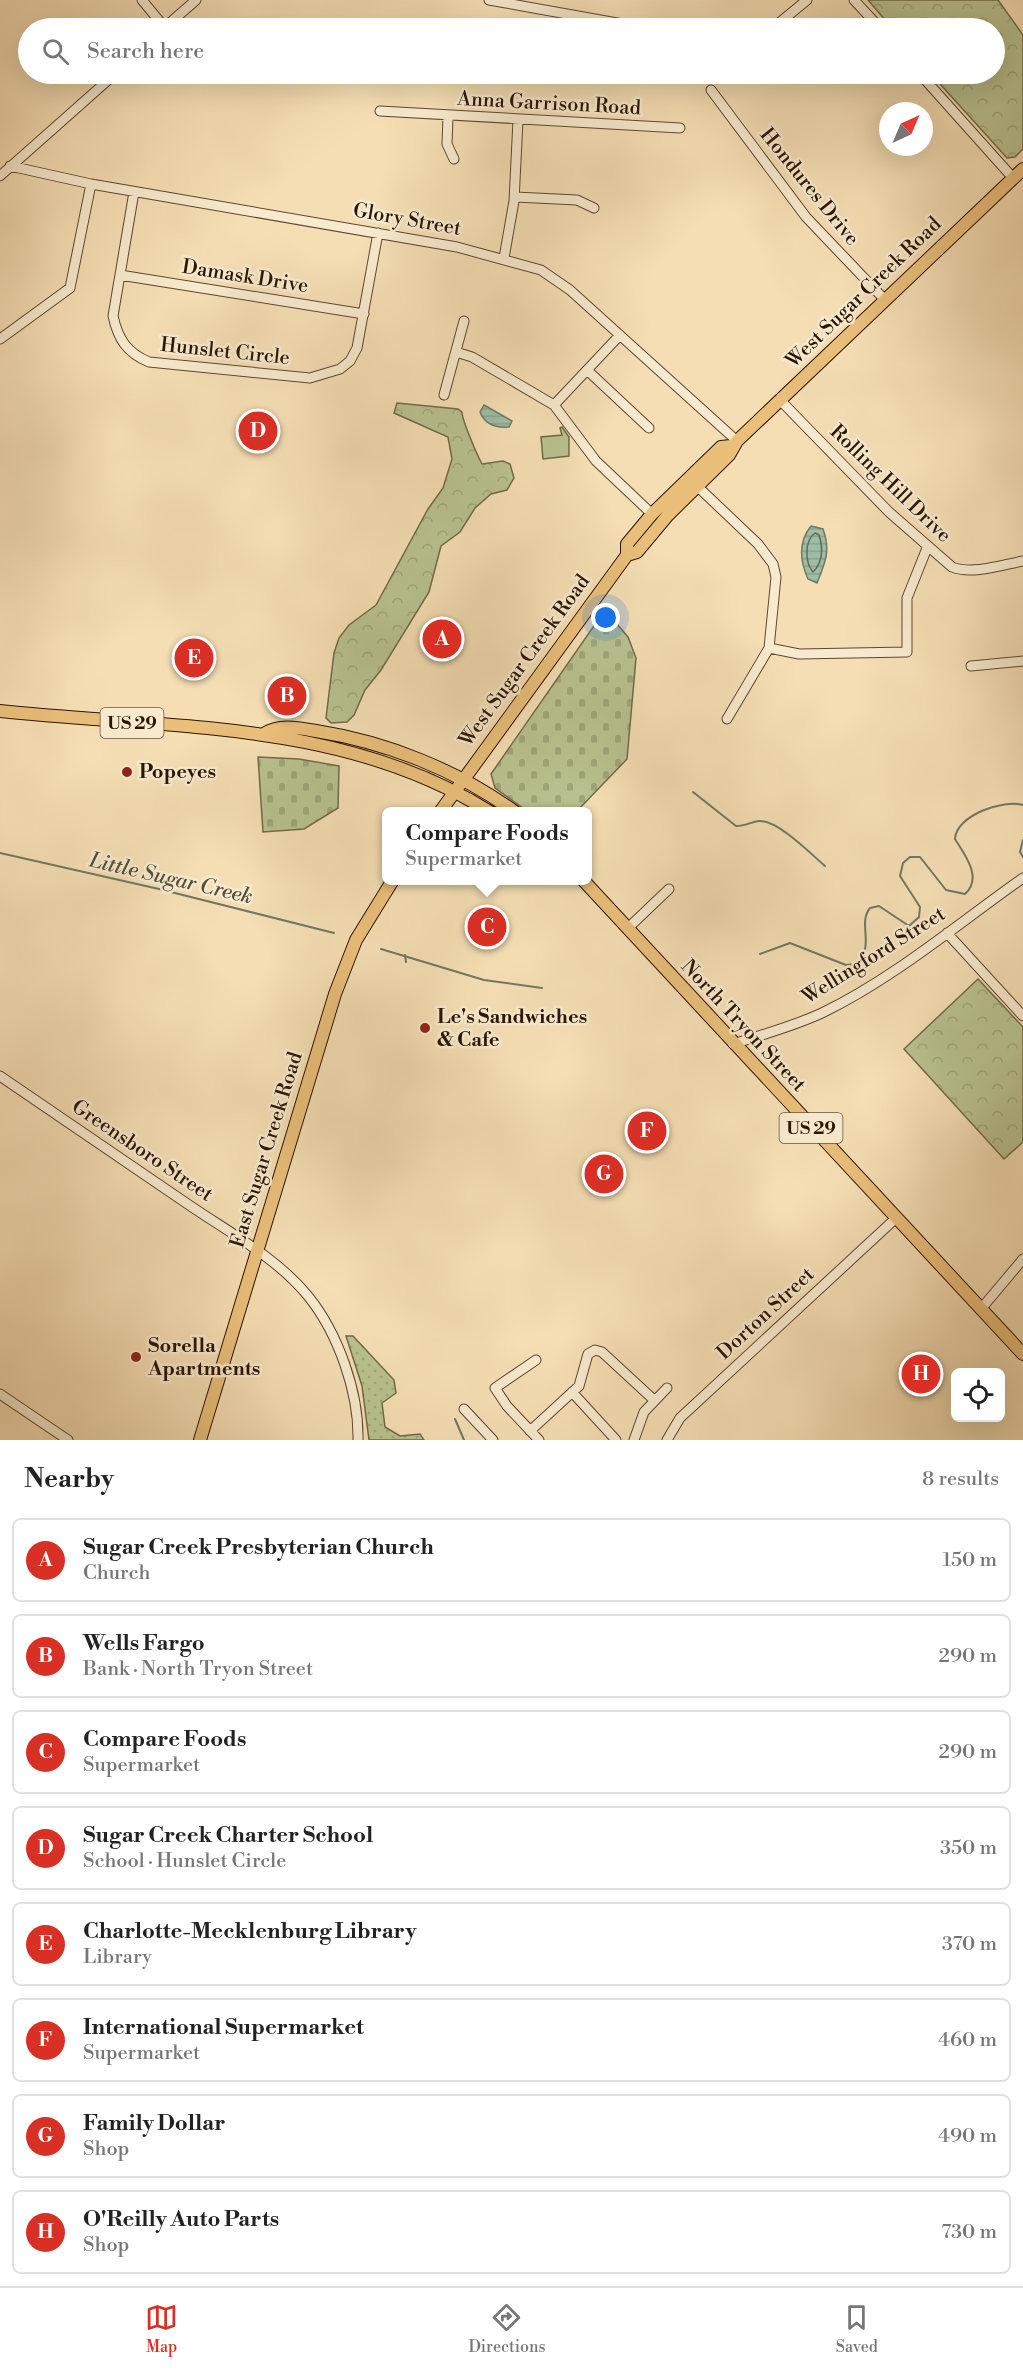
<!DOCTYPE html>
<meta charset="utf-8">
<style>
body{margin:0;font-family:"Libre Bodoni",serif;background:#f2f2f2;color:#222}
.controls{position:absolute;right:18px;bottom:18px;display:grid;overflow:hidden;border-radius:9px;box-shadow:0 6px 24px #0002}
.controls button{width:54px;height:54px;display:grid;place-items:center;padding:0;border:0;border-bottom:2px solid #e0e0e0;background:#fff;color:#222;font:30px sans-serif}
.compass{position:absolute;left:879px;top:102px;width:54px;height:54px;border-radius:50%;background:#fff;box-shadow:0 6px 24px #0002;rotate:44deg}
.you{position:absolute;left:606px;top:618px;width:21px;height:21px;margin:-15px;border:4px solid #fff;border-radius:50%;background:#1a73e8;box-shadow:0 0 0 9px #1a73e833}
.badge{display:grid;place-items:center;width:39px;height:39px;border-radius:50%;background:#d93025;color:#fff;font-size:20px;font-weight:700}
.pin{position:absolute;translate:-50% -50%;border:3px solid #fff;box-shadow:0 2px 6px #0006}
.popup{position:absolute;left:382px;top:807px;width:210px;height:78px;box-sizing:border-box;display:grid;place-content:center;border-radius:9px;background:#fff;filter:drop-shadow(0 2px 4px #0005);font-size:20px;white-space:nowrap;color:#767676}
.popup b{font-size:22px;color:#222}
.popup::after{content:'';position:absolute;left:50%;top:100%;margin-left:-12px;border:12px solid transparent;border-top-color:#fff}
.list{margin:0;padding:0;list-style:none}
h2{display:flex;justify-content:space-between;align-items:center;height:78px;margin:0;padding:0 24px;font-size:26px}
h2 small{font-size:20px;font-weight:400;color:#767676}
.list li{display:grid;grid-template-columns:39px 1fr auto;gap:18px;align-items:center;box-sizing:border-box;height:84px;margin:0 12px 12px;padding:0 12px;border:2px solid #e0e0e0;border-radius:9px}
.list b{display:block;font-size:22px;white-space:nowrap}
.list p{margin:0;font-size:20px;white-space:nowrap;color:#767676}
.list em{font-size:20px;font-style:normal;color:#767676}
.icon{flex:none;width:33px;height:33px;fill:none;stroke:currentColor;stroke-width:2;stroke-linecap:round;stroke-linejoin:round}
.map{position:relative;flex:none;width:1023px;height:1440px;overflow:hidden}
.search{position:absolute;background:#fff;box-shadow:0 6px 24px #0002;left:18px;right:18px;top:18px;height:66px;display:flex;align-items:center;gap:15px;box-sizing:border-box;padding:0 21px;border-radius:33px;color:#767676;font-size:22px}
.sheet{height:846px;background:#fff}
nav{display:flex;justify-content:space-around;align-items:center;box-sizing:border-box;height:84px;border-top:2px solid #e0e0e0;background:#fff;font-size:16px;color:#767676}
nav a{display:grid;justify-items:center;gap:3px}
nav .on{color:#d93025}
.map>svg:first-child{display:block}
.grass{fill:url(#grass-dots);stroke:#726b4a;stroke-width:1.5}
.forest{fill:url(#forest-crowns);stroke:#726b4a;stroke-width:1.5}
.cemetery{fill:url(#cemetery-stones);stroke:#726b4a;stroke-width:1.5}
.park{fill:#b8c290;stroke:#726b4a;stroke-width:1.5}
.water{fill:url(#water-rules);stroke:#6f7966;stroke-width:1.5}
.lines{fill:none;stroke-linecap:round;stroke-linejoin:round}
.shore{stroke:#646856;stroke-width:1.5}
.stream{stroke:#6f7966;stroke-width:2}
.minor-casing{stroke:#5e4630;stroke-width:11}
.major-casing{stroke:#2b1404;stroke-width:14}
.minor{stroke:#f8eace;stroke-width:9}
.major{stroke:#eabf7a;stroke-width:12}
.poi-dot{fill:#8f2418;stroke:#f8eace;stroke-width:2}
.labels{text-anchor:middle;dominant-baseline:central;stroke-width:5;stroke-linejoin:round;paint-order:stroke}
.shield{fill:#f8eace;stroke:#685441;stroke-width:1.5}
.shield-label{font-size:18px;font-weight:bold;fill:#2b1404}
.street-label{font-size:20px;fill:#2b1404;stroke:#f8eace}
.poi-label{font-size:20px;font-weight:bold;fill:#2b1404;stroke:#f8eace;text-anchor:start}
.water-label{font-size:21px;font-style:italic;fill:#534f3d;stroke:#f8eace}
</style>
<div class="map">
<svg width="1023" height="1440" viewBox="0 0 1023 1440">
<defs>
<pattern id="grass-dots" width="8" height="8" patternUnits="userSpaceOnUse" patternTransform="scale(1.5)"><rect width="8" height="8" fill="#b8c290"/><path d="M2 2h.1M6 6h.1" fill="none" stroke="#9ea67b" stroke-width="1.8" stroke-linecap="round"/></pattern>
<pattern id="forest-crowns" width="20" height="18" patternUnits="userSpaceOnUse" patternTransform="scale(1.5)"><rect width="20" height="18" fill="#b8c290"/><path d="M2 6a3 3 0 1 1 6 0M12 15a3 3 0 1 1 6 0" fill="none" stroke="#9ea67b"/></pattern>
<pattern id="cemetery-stones" width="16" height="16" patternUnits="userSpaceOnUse" patternTransform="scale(1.5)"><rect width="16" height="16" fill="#b8c290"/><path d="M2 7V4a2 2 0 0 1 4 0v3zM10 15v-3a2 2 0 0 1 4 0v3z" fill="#9ea67b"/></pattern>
<pattern id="water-rules" width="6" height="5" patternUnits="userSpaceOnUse" patternTransform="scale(1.5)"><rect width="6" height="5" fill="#9dbda7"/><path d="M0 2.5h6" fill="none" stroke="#87a28e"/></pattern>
</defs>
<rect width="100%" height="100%" fill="#f5deb4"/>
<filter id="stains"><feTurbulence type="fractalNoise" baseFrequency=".00333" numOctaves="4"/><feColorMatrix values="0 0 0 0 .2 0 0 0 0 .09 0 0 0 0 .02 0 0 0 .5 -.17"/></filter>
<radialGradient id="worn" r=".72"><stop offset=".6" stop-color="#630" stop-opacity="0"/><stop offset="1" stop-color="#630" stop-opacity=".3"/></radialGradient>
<path class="grass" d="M 346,1336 L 353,1336 L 394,1380 L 396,1393 L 382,1403 L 385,1427 L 400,1436 L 420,1434 L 424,1440 L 369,1440 L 362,1386 Z"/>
<path class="forest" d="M 868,0 L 998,0 L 1023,35 L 1023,149 L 1015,157 L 1007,158 L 931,74 L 994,74 L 994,28 L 892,28 Z
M 397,403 L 458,409 L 462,412 C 462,420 477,455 482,464 L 503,461 L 510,464 L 514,478 L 507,490 L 491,494 L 475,508 L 460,532 L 441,546 L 429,592 L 381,670 L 365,690 L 354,715 L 347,722 L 331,723 L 326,718 L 334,653 L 339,638 L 349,625 L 376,605 L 428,509 L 443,488 L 452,459 L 448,437 L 394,413 Z
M 978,979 L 1023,1027 L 1023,1142 L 1004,1159 L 904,1049 Z"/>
<path class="cemetery" d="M 605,610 L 628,637 L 636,658 L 627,759 L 577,811 L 527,811 L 495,788 L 491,774 Z
M 258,757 L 299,759 L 339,766 L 338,808 L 304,829 L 263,832 Z"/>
<path class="park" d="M 562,427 L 569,437 L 569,456 L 543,459 L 541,437 L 562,435 L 560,428 Z"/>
<path class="water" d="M 484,405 L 512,421 L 509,427 C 496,428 485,425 480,412 Z
M 811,526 L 823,529 C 831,551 825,563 817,583 L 808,579 C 800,561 798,542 811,526 Z"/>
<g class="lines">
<path class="shore" d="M 815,533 L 819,535 C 823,548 823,562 813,572 C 805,563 804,541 815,533 Z"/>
<path class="stream" d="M 693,792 L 736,826 C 745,826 751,822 759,821 C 778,820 811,854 825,866
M 1023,840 L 1020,852 L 1023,857
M 0,853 L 159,889 L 334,933
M 381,949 L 484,980 L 542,988
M 760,954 L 790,943 L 846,965 L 856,964 C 876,946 857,924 870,908 L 879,906 L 909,926 L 919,917 L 920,907 L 900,876 L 903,863 L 910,857 L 920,857 L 946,890 L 965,894 C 983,878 965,855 955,839 C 956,815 1004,799 1023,805
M 405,955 L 406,962
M 455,1419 L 464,1440"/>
<defs>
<path id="minor" d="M 142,0 L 165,28
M 489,0 L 645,28
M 854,0 L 880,28
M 164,28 L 196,0
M 773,28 L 807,0
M 920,74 L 1013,178
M 711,90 L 806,217 L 885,300
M 380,111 L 680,128
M 448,117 L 447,144 L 454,159
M 10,166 L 91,184 L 457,247 L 541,270 L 570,290 L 737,441
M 0,176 L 115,74
M 134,192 L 113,316 C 118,339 127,353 149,362 L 310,378 L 340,369 L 350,361 L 357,348 L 378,233
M 515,197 L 577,200 L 594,208
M 504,258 L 514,201 L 518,120
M 120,275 L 364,314
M 0,339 L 70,288 L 91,184
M 456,352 L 472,357 L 554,405 L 596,461 L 652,514
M 587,370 L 649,428
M 444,395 L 464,321
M 780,400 L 889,512 L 952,567 C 972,575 1002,565 1023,561
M 554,405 L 620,335
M 697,486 L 758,544 L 773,564 L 776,577 L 769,648 L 727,719
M 769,648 L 799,654 L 907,652 L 907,598 L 927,548
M 971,666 L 1023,661
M 627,929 L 669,889
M 947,933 L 1023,1016
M 733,1044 C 764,1034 795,1026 824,1012 C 894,978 959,923 1023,878
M 0,1076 C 64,1120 128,1164 192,1207 C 232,1234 278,1259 308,1296 C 338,1333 359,1392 358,1440
M 981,1309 L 1023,1259
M 536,1360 L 495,1388 L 507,1406 L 539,1440
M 572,1392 L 616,1440
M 0,1394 L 68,1440
M 464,1409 L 493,1440
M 530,1431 L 579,1386 L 588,1354 L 595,1350 L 602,1352 L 654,1400
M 634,1440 L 644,1412 L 667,1388
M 667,1440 L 680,1418 L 895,1219"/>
<path id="major" d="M 627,555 L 627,544 L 652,514 L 721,447 L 731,446
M 0,711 C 167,729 343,719 490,812
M 264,734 C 279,724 298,728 316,731 C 386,742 457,770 515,812
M 440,812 L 627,555 L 637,552 L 668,515 L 729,455 L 737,441 L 1023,169
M 583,880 L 1023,1354
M 200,1440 L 335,994 L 356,940 L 393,880"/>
</defs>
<use href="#minor" class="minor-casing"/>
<use href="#major" class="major-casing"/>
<use href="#minor" class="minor"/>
<use href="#major" class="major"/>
</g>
<g class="poi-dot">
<circle cx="127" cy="772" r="6"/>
<circle cx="425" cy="1028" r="6"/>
<circle cx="136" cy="1357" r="6"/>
</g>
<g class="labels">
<g class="shield">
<rect x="100.5" y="708" width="63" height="30" rx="4.5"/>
<rect x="779.5" y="1113" width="63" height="30" rx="4.5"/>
</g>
<g class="shield-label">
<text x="132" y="723">US 29</text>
<text x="811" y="1128">US 29</text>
</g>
<g class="street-label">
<text transform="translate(549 104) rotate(3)">Anna Garrison Road</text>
<text transform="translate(809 187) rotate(51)">Hondures Drive</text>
<text transform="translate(407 220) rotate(10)">Glory Street</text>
<text transform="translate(245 277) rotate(9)">Damask Drive</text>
<text transform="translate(864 293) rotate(-44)">West Sugar Creek Road</text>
<text transform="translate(225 352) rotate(6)">Hunslet Circle</text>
<text transform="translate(890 484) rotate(44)">Rolling Hill Drive</text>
<text transform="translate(525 661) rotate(-54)">West Sugar Creek Road</text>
<text transform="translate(874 956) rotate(-32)">Wellingford Street</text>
<text transform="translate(743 1026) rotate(47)">North Tryon Street</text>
<text transform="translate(267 1150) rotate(-73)">East Sugar Creek Road</text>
<text transform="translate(142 1151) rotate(34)">Greensboro Street</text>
<text transform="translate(766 1314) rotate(-43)">Dorton Street</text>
</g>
<g class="poi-label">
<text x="139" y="772">Popeyes</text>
<text x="437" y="1017">Le's Sandwiches<tspan x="437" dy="23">&amp; Cafe</tspan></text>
<text x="148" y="1346">Sorella<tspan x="148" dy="23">Apartments</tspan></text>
</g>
<g class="water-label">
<text transform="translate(171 879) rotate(13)">Little Sugar Creek</text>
</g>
</g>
<rect width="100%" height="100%" filter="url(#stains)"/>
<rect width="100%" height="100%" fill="url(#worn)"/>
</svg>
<div class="controls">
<button><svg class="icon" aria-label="locate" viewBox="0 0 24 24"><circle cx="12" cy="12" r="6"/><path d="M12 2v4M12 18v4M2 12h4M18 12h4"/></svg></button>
</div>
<svg class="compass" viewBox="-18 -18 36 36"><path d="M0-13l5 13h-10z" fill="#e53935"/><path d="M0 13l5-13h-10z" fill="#767676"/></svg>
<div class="you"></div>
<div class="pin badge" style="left:442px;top:639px">A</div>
<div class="pin badge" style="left:287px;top:696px">B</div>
<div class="pin badge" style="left:487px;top:927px">C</div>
<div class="popup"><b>Compare Foods</b>Supermarket</div>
<div class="pin badge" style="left:258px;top:431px">D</div>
<div class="pin badge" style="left:194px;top:658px">E</div>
<div class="pin badge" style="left:647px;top:1131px">F</div>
<div class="pin badge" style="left:604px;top:1174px">G</div>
<div class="pin badge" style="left:921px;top:1374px">H</div>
<div class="search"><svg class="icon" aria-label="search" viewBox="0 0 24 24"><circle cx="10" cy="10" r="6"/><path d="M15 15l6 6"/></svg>Search here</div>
</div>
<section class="sheet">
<h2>Nearby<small>8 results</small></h2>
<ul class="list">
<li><span class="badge">A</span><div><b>Sugar Creek Presbyterian Church</b><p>Church</p></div><em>150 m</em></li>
<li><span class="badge">B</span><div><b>Wells Fargo</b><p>Bank · North Tryon Street</p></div><em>290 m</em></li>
<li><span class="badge">C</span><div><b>Compare Foods</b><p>Supermarket</p></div><em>290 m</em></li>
<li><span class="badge">D</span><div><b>Sugar Creek Charter School</b><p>School · Hunslet Circle</p></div><em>350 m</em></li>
<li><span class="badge">E</span><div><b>Charlotte-Mecklenburg Library</b><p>Library</p></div><em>370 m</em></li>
<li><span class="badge">F</span><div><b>International Supermarket</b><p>Supermarket</p></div><em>460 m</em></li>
<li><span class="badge">G</span><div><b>Family Dollar</b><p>Shop</p></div><em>490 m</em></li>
<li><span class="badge">H</span><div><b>O'Reilly Auto Parts</b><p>Shop</p></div><em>730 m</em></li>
</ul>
</section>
<nav>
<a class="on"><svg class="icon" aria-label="map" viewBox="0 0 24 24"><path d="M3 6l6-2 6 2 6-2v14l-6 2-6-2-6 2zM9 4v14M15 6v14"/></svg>Map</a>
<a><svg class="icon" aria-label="directions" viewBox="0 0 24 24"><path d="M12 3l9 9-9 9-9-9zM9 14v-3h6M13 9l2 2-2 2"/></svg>Directions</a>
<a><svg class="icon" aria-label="saved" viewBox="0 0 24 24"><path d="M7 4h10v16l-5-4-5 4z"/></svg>Saved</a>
</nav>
